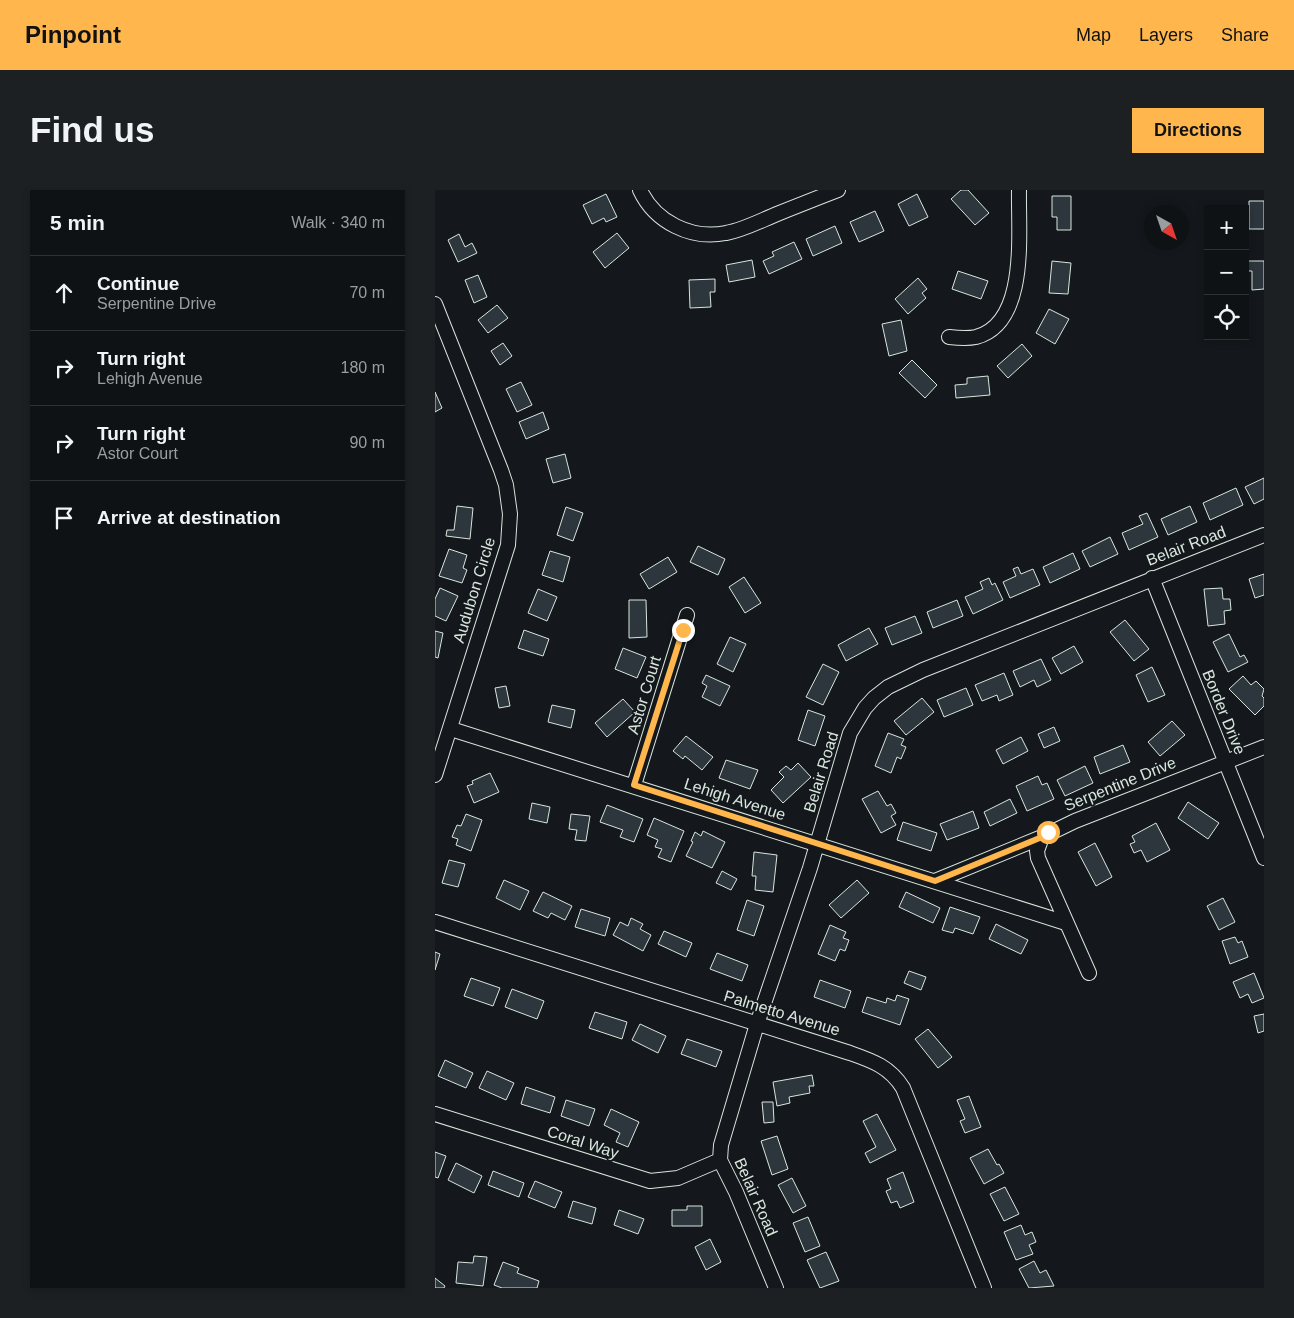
<!DOCTYPE html>
<meta charset="utf-8">
<style>
body{margin:0;font-family:Arial,sans-serif;background:#1d2022;color:#f1f3f6}
.controls{position:absolute;right:15px;top:15px;display:grid;overflow:hidden;border-radius:0px;box-shadow:0 2px 8px #0003}
.controls button{width:45px;height:45px;display:grid;place-items:center;padding:0;border:0;border-bottom:1px solid #2f3234;background:#0f1215;color:#f1f3f6;font:25px sans-serif}
.compass{position:absolute;left:709px;top:15px;width:45px;height:45px;border-radius:50%;background:#0f1215;box-shadow:0 2px 8px #0003;rotate:140deg}
.stop{position:absolute;width:15px;height:15px;margin:-11px;border:4px solid #ffb74d;border-radius:50%;background:#fff}
.stop.end{background:#ffb74d;border-color:#fff;box-shadow:0 1px 5px #0008}
.list{margin:0;padding:0;list-style:none}
h2{display:flex;justify-content:space-between;align-items:center;height:65px;margin:0;padding:0 20px;font-size:21px}
h2 small{font-size:16px;font-weight:400;color:#9b9ea0}
.list li{display:grid;grid-template-columns:32px 1fr auto;gap:15px;align-items:center;box-sizing:border-box;height:75px;padding:0 20px;border-top:1px solid #2f3234}
.list b{display:block;font-size:19px;white-space:nowrap}
.list p{margin:0;font-size:16px;white-space:nowrap;color:#9b9ea0}
.list em{font-size:16px;font-style:normal;color:#9b9ea0}
.icon{flex:none;width:28px;height:28px;fill:none;stroke:currentColor;stroke-width:2;stroke-linecap:round;stroke-linejoin:round}
.map{position:relative;flex:none;width:829px;height:1098px;overflow:hidden;border-radius:0px}
header{display:flex;align-items:center;gap:30px;box-sizing:border-box;height:70px;padding:0 25px;background:#ffb74d;color:#111}
header strong{font-size:24px}
nav{display:flex;gap:28px;margin-inline-start:auto;font-size:18px}
.intro{display:flex;align-items:center;justify-content:space-between;box-sizing:border-box;height:120px;padding:0 30px}
h1{margin:0;font-size:35px}
.button{padding:12px 22px;border-radius:0px;background:#ffb74d;color:#111;font-size:18px;font-weight:700}
main{display:flex;gap:30px;padding:0 30px}
aside{flex:1;background:#0f1215;border-radius:0px;box-shadow:0 2px 8px #0003}
.map>svg:first-child{display:block}
.building{fill:#2c363c;stroke:#d8e6dc}
.lines{fill:none;stroke-linecap:round;stroke-linejoin:round}
.minor-casing{stroke:#d8e6dc;stroke-width:16}
.minor{stroke:#14181c;stroke-width:14}
.route{stroke:#ffb74d;stroke-width:6}
.labels{text-anchor:middle;dominant-baseline:central;stroke-width:4;stroke-linejoin:round;paint-order:stroke}
.street-label{font-size:16px;fill:#d8e6dc;stroke:#14181c}
</style>
<header>
<strong>Pinpoint</strong>
<nav><a>Map</a><a>Layers</a><a>Share</a></nav>
</header>
<div class="intro"><h1>Find us</h1><a class="button">Directions</a></div>
<main>
<aside>
<h2>5 min<small>Walk · 340 m</small></h2>
<ul class="list">
<li><svg class="icon" aria-label="ahead" viewBox="0 0 24 24"><path d="M12 20V5M6 11l6-6 6 6"/></svg><div><b>Continue</b><p>Serpentine Drive</p></div><em>70 m</em></li>
<li><svg class="icon" aria-label="right" viewBox="0 0 24 24"><path d="M7 20v-9h11M14 6l5 5-5 5"/></svg><div><b>Turn right</b><p>Lehigh Avenue</p></div><em>180 m</em></li>
<li><svg class="icon" aria-label="right" viewBox="0 0 24 24"><path d="M7 20v-9h11M14 6l5 5-5 5"/></svg><div><b>Turn right</b><p>Astor Court</p></div><em>90 m</em></li>
<li><svg class="icon" aria-label="arrive" viewBox="0 0 24 24"><path d="M6 21V4h12l-3 4 3 4H6"/></svg><div><b>Arrive at destination</b></div></li>
</ul>
</aside>
<div class="map">
<svg width="829" height="1098" viewBox="0 0 829 1098">
<rect width="100%" height="100%" fill="#14181c"/>
<path class="building" d="M 526,0 L 533,0 L 554,23 L 540,35 L 516,9 Z
M 171,4 L 182,27 L 171,32 L 169,28 L 157,34 L 148,15 Z
M 482,4 L 493,27 L 474,36 L 463,14 Z
M 617,6 L 636,6 L 636,40 L 622,40 L 622,27 L 617,27 Z
M 814,11 L 829,11 L 829,39 L 814,39 Z
M 440,21 L 449,41 L 424,52 L 415,32 Z
M 400,36 L 407,53 L 378,66 L 371,49 Z
M 182,43 L 194,58 L 170,78 L 158,62 Z
M 24,44 L 30,57 L 37,53 L 42,63 L 23,72 L 13,50 Z
M 359,52 L 367,69 L 334,84 L 328,71 L 339,66 L 337,62 Z
M 317,70 L 320,87 L 294,92 L 291,75 Z
M 617,71 L 636,73 L 633,104 L 614,103 Z
M 810,71 L 829,71 L 829,99 L 817,100 L 817,81 L 810,81 Z
M 523,81 L 553,91 L 546,109 L 517,99 Z
M 43,85 L 52,107 L 39,113 L 30,90 Z
M 483,88 L 492,99 L 487,103 L 491,108 L 473,124 L 460,109 Z
M 280,89 L 280,102 L 275,102 L 276,117 L 255,118 L 254,90 Z
M 62,115 L 73,128 L 53,143 L 43,130 Z
M 614,119 L 634,129 L 620,154 L 601,143 Z
M 466,130 L 472,161 L 454,166 L 447,134 Z
M 68,153 L 77,166 L 65,175 L 56,161 Z
M 587,154 L 597,166 L 573,188 L 562,176 Z
M 477,170 L 502,195 L 490,208 L 464,183 Z
M 553,186 L 555,205 L 521,208 L 520,195 L 532,194 L 532,188 Z
M 86,192 L 97,215 L 82,222 L 71,199 Z
M 0,202 L 7,218 L 0,222 Z
M 108,222 L 114,239 L 91,249 L 84,232 Z
M 130,264 L 136,288 L 118,293 L 111,269 Z
M 829,288 L 829,309 L 819,314 L 810,297 Z
M 801,298 L 808,315 L 775,330 L 768,313 Z
M 22,316 L 38,318 L 35,349 L 11,346 L 12,340 L 19,340 Z
M 755,316 L 762,332 L 733,345 L 726,329 Z
M 131,317 L 148,323 L 138,351 L 122,345 Z
M 712,323 L 723,347 L 694,360 L 687,343 L 708,334 L 704,326 Z
M 675,347 L 683,364 L 655,377 L 647,361 Z
M 263,356 L 290,369 L 283,385 L 255,372 Z
M 14,359 L 32,365 L 28,378 L 32,380 L 27,393 L 4,386 Z
M 115,361 L 135,367 L 128,392 L 107,385 Z
M 638,363 L 645,379 L 615,393 L 608,377 Z
M 233,367 L 242,382 L 214,399 L 205,384 Z
M 583,377 L 586,384 L 598,379 L 605,395 L 575,408 L 568,392 L 581,386 L 578,379 Z
M 829,384 L 829,405 L 820,408 L 814,389 Z
M 309,387 L 326,413 L 310,423 L 294,397 Z
M 554,388 L 557,395 L 560,393 L 568,410 L 538,424 L 530,407 L 548,399 L 545,392 Z
M 5,398 L 23,406 L 11,431 L 0,426 L 0,409 Z
M 787,398 L 788,409 L 795,409 L 796,420 L 789,421 L 790,434 L 773,436 L 769,399 Z
M 103,399 L 122,407 L 112,431 L 93,423 Z
M 194,410 L 211,410 L 212,447 L 194,448 Z
M 522,410 L 528,426 L 498,438 L 492,422 Z
M 480,426 L 487,443 L 457,455 L 450,438 Z
M 690,430 L 714,459 L 699,471 L 675,442 Z
M 434,438 L 443,454 L 411,471 L 403,455 Z
M 89,440 L 114,449 L 108,466 L 83,458 Z
M 0,441 L 8,443 L 3,468 L 0,467 Z
M 794,444 L 805,467 L 809,465 L 813,472 L 793,482 L 778,452 Z
M 295,447 L 311,454 L 298,482 L 282,474 Z
M 639,456 L 648,472 L 626,484 L 617,468 Z
M 188,458 L 211,467 L 202,488 L 180,479 Z
M 606,469 L 616,490 L 602,497 L 599,490 L 585,497 L 578,481 Z
M 388,474 L 404,482 L 388,515 L 371,507 Z
M 717,477 L 730,505 L 713,512 L 701,485 Z
M 569,483 L 578,505 L 564,511 L 562,505 L 547,511 L 540,495 Z
M 271,485 L 295,496 L 285,516 L 267,507 L 272,496 L 267,493 Z
M 808,486 L 816,495 L 821,491 L 829,499 L 827,506 L 829,508 L 829,516 L 820,525 L 794,499 Z
M 71,496 L 75,516 L 64,518 L 60,498 Z
M 531,498 L 538,515 L 509,527 L 502,510 Z
M 487,508 L 499,522 L 471,545 L 459,531 Z
M 188,509 L 200,522 L 172,547 L 160,533 Z
M 117,515 L 140,520 L 136,538 L 113,532 Z
M 373,520 L 390,526 L 380,556 L 363,550 Z
M 737,531 L 750,545 L 725,566 L 713,552 Z
M 619,537 L 625,551 L 609,558 L 603,544 Z
M 453,543 L 469,549 L 466,555 L 471,557 L 466,569 L 462,567 L 456,583 L 440,576 Z
M 251,546 L 278,567 L 267,580 L 250,566 L 248,569 L 238,561 Z
M 586,547 L 593,561 L 568,574 L 561,560 Z
M 688,555 L 695,572 L 665,584 L 659,567 Z
M 291,570 L 323,580 L 315,599 L 284,588 Z
M 363,573 L 376,587 L 348,613 L 336,600 L 349,587 L 344,582 L 351,576 L 356,580 Z
M 650,576 L 658,593 L 630,606 L 622,590 Z
M 55,583 L 64,602 L 39,613 L 32,596 L 38,594 L 37,591 Z
M 603,586 L 607,595 L 612,593 L 619,609 L 592,621 L 581,596 Z
M 443,601 L 452,616 L 456,614 L 461,623 L 456,626 L 461,635 L 446,643 L 427,609 Z
M 575,609 L 582,623 L 555,636 L 549,622 Z
M 753,612 L 784,633 L 773,649 L 743,628 Z
M 97,613 L 115,617 L 112,633 L 94,629 Z
M 172,615 L 208,629 L 199,652 L 185,647 L 188,640 L 165,632 Z
M 538,621 L 544,638 L 512,650 L 505,634 Z
M 31,624 L 47,630 L 36,661 L 21,655 L 23,649 L 17,647 L 22,635 L 26,636 Z
M 136,624 L 155,626 L 151,651 L 140,650 L 142,640 L 134,639 Z
M 219,628 L 249,641 L 236,672 L 223,667 L 227,659 L 220,657 L 223,650 L 212,645 Z
M 468,632 L 502,643 L 496,661 L 462,650 Z
M 721,633 L 735,660 L 712,672 L 706,660 L 699,663 L 695,654 L 700,652 L 697,646 Z
M 268,641 L 290,652 L 277,678 L 251,666 L 258,652 L 256,651 L 260,642 L 266,646 Z
M 660,653 L 677,687 L 661,696 L 643,662 Z
M 319,662 L 342,665 L 338,702 L 320,700 L 321,686 L 317,686 Z
M 14,670 L 30,674 L 23,697 L 7,693 Z
M 287,681 L 302,689 L 296,700 L 281,693 Z
M 69,690 L 94,701 L 85,720 L 61,708 Z
M 422,690 L 434,703 L 406,728 L 394,715 Z
M 108,702 L 137,716 L 130,730 L 116,723 L 113,728 L 98,721 Z
M 471,702 L 505,718 L 498,733 L 464,717 Z
M 788,708 L 800,732 L 784,740 L 772,716 Z
M 312,710 L 329,716 L 319,746 L 302,740 Z
M 515,717 L 545,727 L 538,744 L 520,738 L 518,743 L 507,740 Z
M 146,719 L 175,728 L 170,746 L 140,737 Z
M 196,728 L 208,734 L 205,739 L 216,745 L 208,761 L 178,745 L 185,732 L 193,736 Z
M 561,734 L 593,750 L 586,764 L 554,749 Z
M 395,735 L 411,742 L 408,748 L 414,750 L 410,761 L 405,759 L 400,771 L 383,764 Z
M 229,741 L 257,753 L 251,767 L 223,754 Z
M 800,747 L 803,753 L 807,751 L 813,767 L 795,774 L 787,751 Z
M 0,762 L 5,764 L 0,780 Z
M 282,763 L 313,775 L 307,791 L 275,779 Z
M 474,781 L 491,787 L 486,800 L 469,793 Z
M 819,783 L 829,808 L 817,813 L 813,804 L 805,808 L 798,792 Z
M 36,788 L 65,798 L 58,816 L 29,806 Z
M 385,790 L 416,801 L 410,818 L 379,807 Z
M 77,799 L 109,811 L 102,829 L 70,817 Z
M 462,805 L 474,809 L 465,835 L 427,822 L 432,807 L 451,813 L 452,808 L 460,811 Z
M 160,822 L 192,832 L 187,849 L 154,838 Z
M 829,824 L 829,841 L 823,843 L 819,826 Z
M 205,834 L 231,846 L 223,863 L 197,850 Z
M 493,839 L 517,867 L 503,878 L 480,849 Z
M 252,849 L 287,861 L 281,877 L 246,864 Z
M 10,870 L 38,883 L 31,898 L 3,886 Z
M 52,881 L 79,893 L 71,910 L 44,898 Z
M 377,885 L 379,896 L 374,896 L 375,903 L 354,907 L 355,913 L 342,916 L 338,892 Z
M 91,897 L 120,907 L 115,923 L 86,914 Z
M 534,906 L 546,937 L 530,943 L 525,931 L 530,929 L 522,910 Z
M 131,910 L 160,919 L 154,936 L 126,926 Z
M 327,912 L 338,912 L 339,932 L 329,933 Z
M 176,919 L 204,932 L 193,957 L 181,952 L 185,943 L 169,935 Z
M 442,924 L 461,960 L 435,973 L 430,963 L 441,957 L 428,931 Z
M 342,946 L 353,979 L 337,985 L 326,951 Z
M 553,959 L 562,975 L 564,974 L 569,983 L 549,994 L 535,968 Z
M 0,962 L 11,966 L 3,988 L 0,987 Z
M 21,973 L 47,986 L 39,1003 L 13,990 Z
M 58,981 L 89,993 L 84,1007 L 53,995 Z
M 468,982 L 479,1012 L 465,1018 L 462,1011 L 456,1013 L 451,1001 L 456,999 L 452,989 Z
M 357,988 L 371,1016 L 358,1023 L 343,995 Z
M 100,991 L 127,1002 L 120,1018 L 93,1007 Z
M 570,997 L 584,1024 L 569,1031 L 555,1004 Z
M 138,1011 L 161,1018 L 157,1034 L 133,1027 Z
M 252,1016 L 267,1016 L 267,1036 L 237,1036 L 237,1020 L 252,1020 Z
M 184,1020 L 209,1029 L 203,1044 L 179,1035 Z
M 373,1027 L 385,1056 L 370,1062 L 358,1033 Z
M 586,1035 L 590,1045 L 597,1042 L 601,1052 L 594,1055 L 598,1064 L 581,1070 L 569,1042 Z
M 275,1049 L 286,1072 L 271,1080 L 260,1057 Z
M 391,1062 L 404,1091 L 385,1098 L 372,1070 Z
M 39,1066 L 52,1067 L 48,1096 L 21,1093 L 23,1072 L 38,1073 Z
M 599,1071 L 605,1083 L 611,1080 L 619,1096 L 594,1098 L 584,1079 Z
M 68,1072 L 84,1078 L 82,1083 L 104,1091 L 102,1098 L 67,1098 L 59,1095 Z
M 0,1088 L 10,1096 L 9,1098 L 0,1098 Z"/>
<g class="lines">
<defs>
<path id="minor" d="M 205,0 C 220,32 256,50 291,43 C 308,40 325,31 342,24 C 362,16 382,8 403,0
M 0,114 L 66,280 L 71,295 L 75,324 L 73,355 L 0,585
M 514,147 C 523,148 532,149 541,147 C 594,133 583,41 584,0
M 717,388 L 829,668
M 16,539 L 631,733
M 199,595 L 252,425
M 607,647 L 602,661 L 603,668 L 654,783
M 500,691 L 607,647 L 640,631 L 829,557
M 0,732 L 415,863 C 438,871 455,877 468,898 L 549,1098
M 0,924 L 215,991 L 243,988 L 285,970
M 341,1098 L 301,1002 L 285,970 L 286,955 L 322,834 L 375,678 L 415,543 L 430,518 L 439,508 L 453,497 L 488,480 L 829,345"/>
</defs>
<use href="#minor" class="minor-casing"/>
<use href="#minor" class="minor"/>
</g>
<g class="lines">
<path class="route" d="M 248,440 L 199,595 L 500,691 L 607,647 L 613,642"/>
</g>
<g class="labels">
<g class="street-label">
<text transform="translate(751 356) rotate(-21)">Belair Road</text>
<text transform="translate(39 400) rotate(-73)">Audubon Circle</text>
<text transform="translate(209 505) rotate(-73)">Astor Court</text>
<text transform="translate(789 522) rotate(68)">Border Drive</text>
<text transform="translate(386 582) rotate(-73)">Belair Road</text>
<text transform="translate(685 594) rotate(-22)">Serpentine Drive</text>
<text transform="translate(300 609) rotate(18)">Lehigh Avenue</text>
<text transform="translate(347 823) rotate(17)">Palmetto Avenue</text>
<text transform="translate(148 952) rotate(18)">Coral Way</text>
<text transform="translate(321 1007) rotate(66)">Belair Road</text>
</g>
</g>
</svg>
<div class="controls">
<button>+</button>
<button>−</button>
<button><svg class="icon" aria-label="locate" viewBox="0 0 24 24"><circle cx="12" cy="12" r="6"/><path d="M12 2v4M12 18v4M2 12h4M18 12h4"/></svg></button>
</div>
<svg class="compass" viewBox="-18 -18 36 36"><path d="M0-13l5 13h-10z" fill="#e53935"/><path d="M0 13l5-13h-10z" fill="#9b9ea0"/></svg>
<div class="stop" style="left:613px;top:642px"></div>
<div class="stop end" style="left:248px;top:440px"></div>
</div>
</main>
